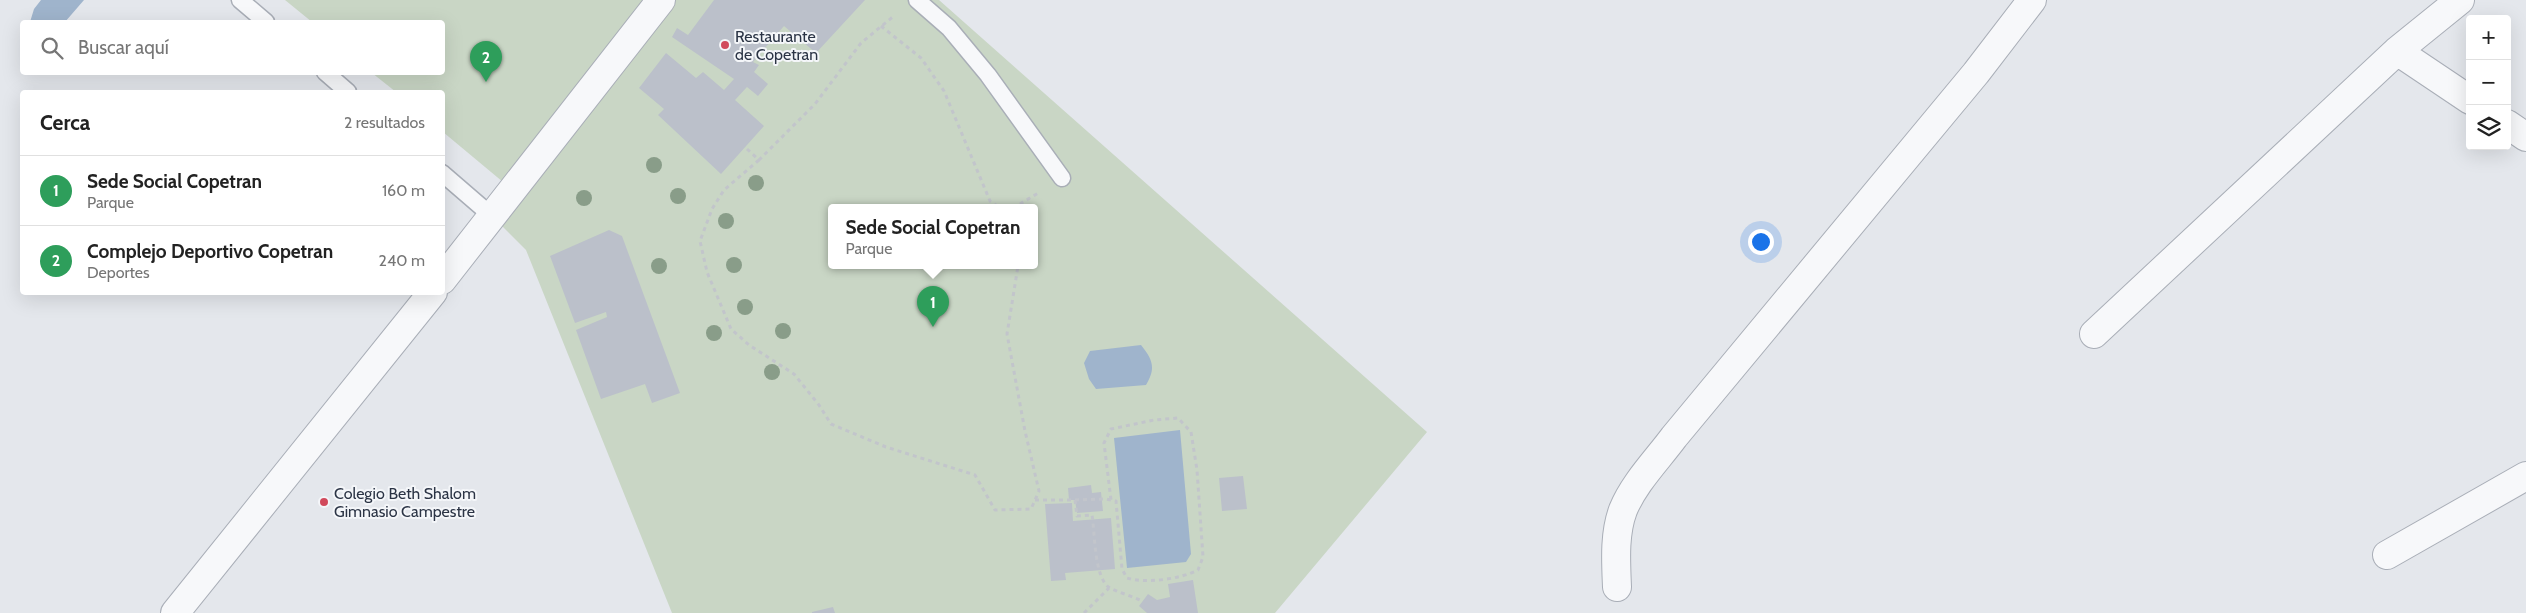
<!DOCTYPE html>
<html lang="es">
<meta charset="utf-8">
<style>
body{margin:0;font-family:Cabin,sans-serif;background:#f6f6f6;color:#222}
.controls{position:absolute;right:15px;top:15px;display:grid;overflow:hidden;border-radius:5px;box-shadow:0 5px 20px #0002}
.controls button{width:45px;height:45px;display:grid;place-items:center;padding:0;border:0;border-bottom:1px solid #e0e0e0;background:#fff;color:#222;font:25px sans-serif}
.you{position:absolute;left:1760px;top:241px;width:18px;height:18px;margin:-12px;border:4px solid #fff;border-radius:50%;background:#1a73e8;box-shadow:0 0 0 8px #1a73e833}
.badge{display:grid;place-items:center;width:32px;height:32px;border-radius:50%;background:#0f766e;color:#fff;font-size:16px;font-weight:700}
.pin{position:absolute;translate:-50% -41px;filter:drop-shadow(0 1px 2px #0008)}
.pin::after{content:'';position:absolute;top:26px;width:18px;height:15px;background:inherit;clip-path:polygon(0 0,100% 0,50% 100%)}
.popup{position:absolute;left:828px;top:204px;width:210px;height:65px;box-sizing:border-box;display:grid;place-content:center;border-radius:5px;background:#fff;filter:drop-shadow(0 1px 4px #0005);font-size:16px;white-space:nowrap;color:#767676}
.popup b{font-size:19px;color:#222}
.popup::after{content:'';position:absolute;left:50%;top:100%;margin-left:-10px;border:10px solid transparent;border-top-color:#fff}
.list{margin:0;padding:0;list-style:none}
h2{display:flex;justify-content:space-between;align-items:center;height:65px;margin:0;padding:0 20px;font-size:21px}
h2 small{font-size:16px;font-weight:400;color:#767676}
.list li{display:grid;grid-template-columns:32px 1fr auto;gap:15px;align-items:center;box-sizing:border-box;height:70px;padding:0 20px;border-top:1px solid #e0e0e0}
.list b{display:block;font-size:19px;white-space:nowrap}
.list p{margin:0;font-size:16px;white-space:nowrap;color:#767676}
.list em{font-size:16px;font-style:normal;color:#767676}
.icon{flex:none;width:28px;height:28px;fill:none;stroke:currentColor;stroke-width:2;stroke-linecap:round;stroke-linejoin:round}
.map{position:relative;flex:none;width:2526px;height:613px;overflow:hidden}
.search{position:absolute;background:#fff;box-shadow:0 5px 20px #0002;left:20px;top:20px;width:425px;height:55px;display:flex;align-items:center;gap:12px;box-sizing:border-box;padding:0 18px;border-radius:5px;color:#767676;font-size:19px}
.panel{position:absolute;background:#fff;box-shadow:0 5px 20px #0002;left:20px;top:90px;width:425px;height:205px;border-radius:5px}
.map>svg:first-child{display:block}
.green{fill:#c9d6c5;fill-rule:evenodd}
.water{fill:#9fb4cc}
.building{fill:#bbc0ca}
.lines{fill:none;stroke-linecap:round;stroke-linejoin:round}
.lane-casing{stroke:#a9aeb7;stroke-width:19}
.street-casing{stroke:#a9aeb7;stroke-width:30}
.path{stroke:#c2c5cb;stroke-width:3;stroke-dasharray:4 4;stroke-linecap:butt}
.lane{stroke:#f7f8fa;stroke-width:16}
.street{stroke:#f7f8fa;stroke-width:28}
.tree{fill:#899d89}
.poi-dot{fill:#d1495b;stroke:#f4f6f9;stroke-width:2}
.labels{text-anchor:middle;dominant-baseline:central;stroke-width:4;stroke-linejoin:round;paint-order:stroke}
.poi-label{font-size:16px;fill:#2b3445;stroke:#f4f6f9;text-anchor:start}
</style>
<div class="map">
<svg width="2526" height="613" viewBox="0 0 2526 613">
<rect width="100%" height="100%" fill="#e4e7ec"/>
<path class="green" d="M 285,0 L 660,0 L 503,182 L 443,132 L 442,92 L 396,92 L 372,73 L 442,72 L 442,22 L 312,22 Z
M 661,0 L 939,0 L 1427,432 L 1275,613 L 672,613 L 526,250 L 493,217 ZM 832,208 L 1034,208 L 1034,266 L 832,266 Z"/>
<path class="water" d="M 41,0 L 84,0 L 65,22 L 30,22 L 34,9 Z
M 1141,345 C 1153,360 1156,368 1146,385 L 1096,389 L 1089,379 L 1084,363 L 1090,351 Z
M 1180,430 L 1191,554 L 1186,562 L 1127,568 L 1114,438 Z"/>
<path class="building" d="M 714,0 L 865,0 L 816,53 L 784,26 L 753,62 L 759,65 L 754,72 L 768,84 L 758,96 L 747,87 L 735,100 L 764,126 L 721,174 L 658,115 L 664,109 L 639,88 L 666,53 L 696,78 L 703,72 L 724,90 L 734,79 L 672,37 L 677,28 L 688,35 Z
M 609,230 L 622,236 L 680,393 L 652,403 L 645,384 L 601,399 L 576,330 L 607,317 L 606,312 L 575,323 L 550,256 Z
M 1243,476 L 1247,509 L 1222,511 L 1219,478 Z
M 1091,485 L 1092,493 L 1101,492 L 1103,511 L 1077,513 L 1075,500 L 1069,500 L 1068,488 Z
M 1072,503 L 1073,521 L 1111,518 L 1115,569 L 1065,573 L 1066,580 L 1051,581 L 1045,504 Z
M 1193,580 L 1198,613 L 1147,613 L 1139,606 L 1148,594 L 1157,600 L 1170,597 L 1168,584 Z
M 833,607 L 835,613 L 812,613 L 812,612 Z"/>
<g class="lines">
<defs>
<path id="lane" d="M 240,0 L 266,22
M 917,0 L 949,28 L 988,75 L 1062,178
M 325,72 L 348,92
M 442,173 L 493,217"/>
<path id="street" d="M 2397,51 L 2470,100
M 2507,124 L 2526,137
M 442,280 L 661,0
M 2094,334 L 2397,51 L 2460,0
M 2387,555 L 2526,476
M 1617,587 C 1616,562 1614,534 1623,510 C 1634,483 1657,460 1674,437 L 1976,73 L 2032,0
M 175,613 L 433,292"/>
</defs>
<use href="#lane" class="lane-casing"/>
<use href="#street" class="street-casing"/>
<path class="path" d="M 881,26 L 921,58 L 944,91 L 990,201 L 1000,208
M 747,149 L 759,160 L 815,104 L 861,43 L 895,15
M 759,160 L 724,190 L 712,209 L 700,241 L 707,272 L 731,329 L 749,345 L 794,374 L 819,405 L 831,424 L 886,447 L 975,475 L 995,510 L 1031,509 L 1039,491 L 1025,431 L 1007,334 L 1018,266
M 1013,208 L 1040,192
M 1035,500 L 1075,500 L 1077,516 L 1092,515 C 1095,533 1094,579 1110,588 C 1120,593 1132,596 1142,601
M 1075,500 L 1106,499 L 1116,501 L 1122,569 L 1127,578 C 1146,584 1180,579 1198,570 L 1203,557 L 1197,470 L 1191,432 L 1178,418 L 1154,420 L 1111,429 L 1104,443 L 1111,500
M 1084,613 L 1109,588"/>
<use href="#lane" class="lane"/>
<use href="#street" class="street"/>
</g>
<g class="tree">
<circle cx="654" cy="165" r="8"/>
<circle cx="756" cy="183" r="8"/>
<circle cx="678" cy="196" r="8"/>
<circle cx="584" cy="198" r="8"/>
<circle cx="726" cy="221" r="8"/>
<circle cx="734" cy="265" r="8"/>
<circle cx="659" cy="266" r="8"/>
<circle cx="745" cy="307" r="8"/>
<circle cx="783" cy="331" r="8"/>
<circle cx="714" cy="333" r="8"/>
<circle cx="772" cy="372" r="8"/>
</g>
<g class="poi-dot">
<circle cx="725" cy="45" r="5"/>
<circle cx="324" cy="502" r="5"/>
</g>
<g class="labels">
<g class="poi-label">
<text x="735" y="36">Restaurante<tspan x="735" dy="18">de Copetran</tspan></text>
<text x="334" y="493">Colegio Beth Shalom<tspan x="334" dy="18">Gimnasio Campestre</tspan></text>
</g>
</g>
</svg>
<div class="controls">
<button>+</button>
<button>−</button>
<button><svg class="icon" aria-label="layers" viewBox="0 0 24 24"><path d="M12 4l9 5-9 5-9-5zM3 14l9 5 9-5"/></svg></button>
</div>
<div class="you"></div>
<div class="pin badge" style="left:933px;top:327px;background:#2e9e5b">1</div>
<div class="popup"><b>Sede Social Copetran</b>Parque</div>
<div class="pin badge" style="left:486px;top:82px;background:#2e9e5b">2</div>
<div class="search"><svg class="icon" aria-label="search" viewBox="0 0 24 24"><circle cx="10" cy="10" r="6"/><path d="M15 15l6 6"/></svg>Buscar aquí</div>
<section class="panel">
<h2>Cerca<small>2 resultados</small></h2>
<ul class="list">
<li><span class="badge" style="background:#2e9e5b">1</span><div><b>Sede Social Copetran</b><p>Parque</p></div><em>160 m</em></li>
<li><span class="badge" style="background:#2e9e5b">2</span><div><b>Complejo Deportivo Copetran</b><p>Deportes</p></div><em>240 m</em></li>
</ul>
</section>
</div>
